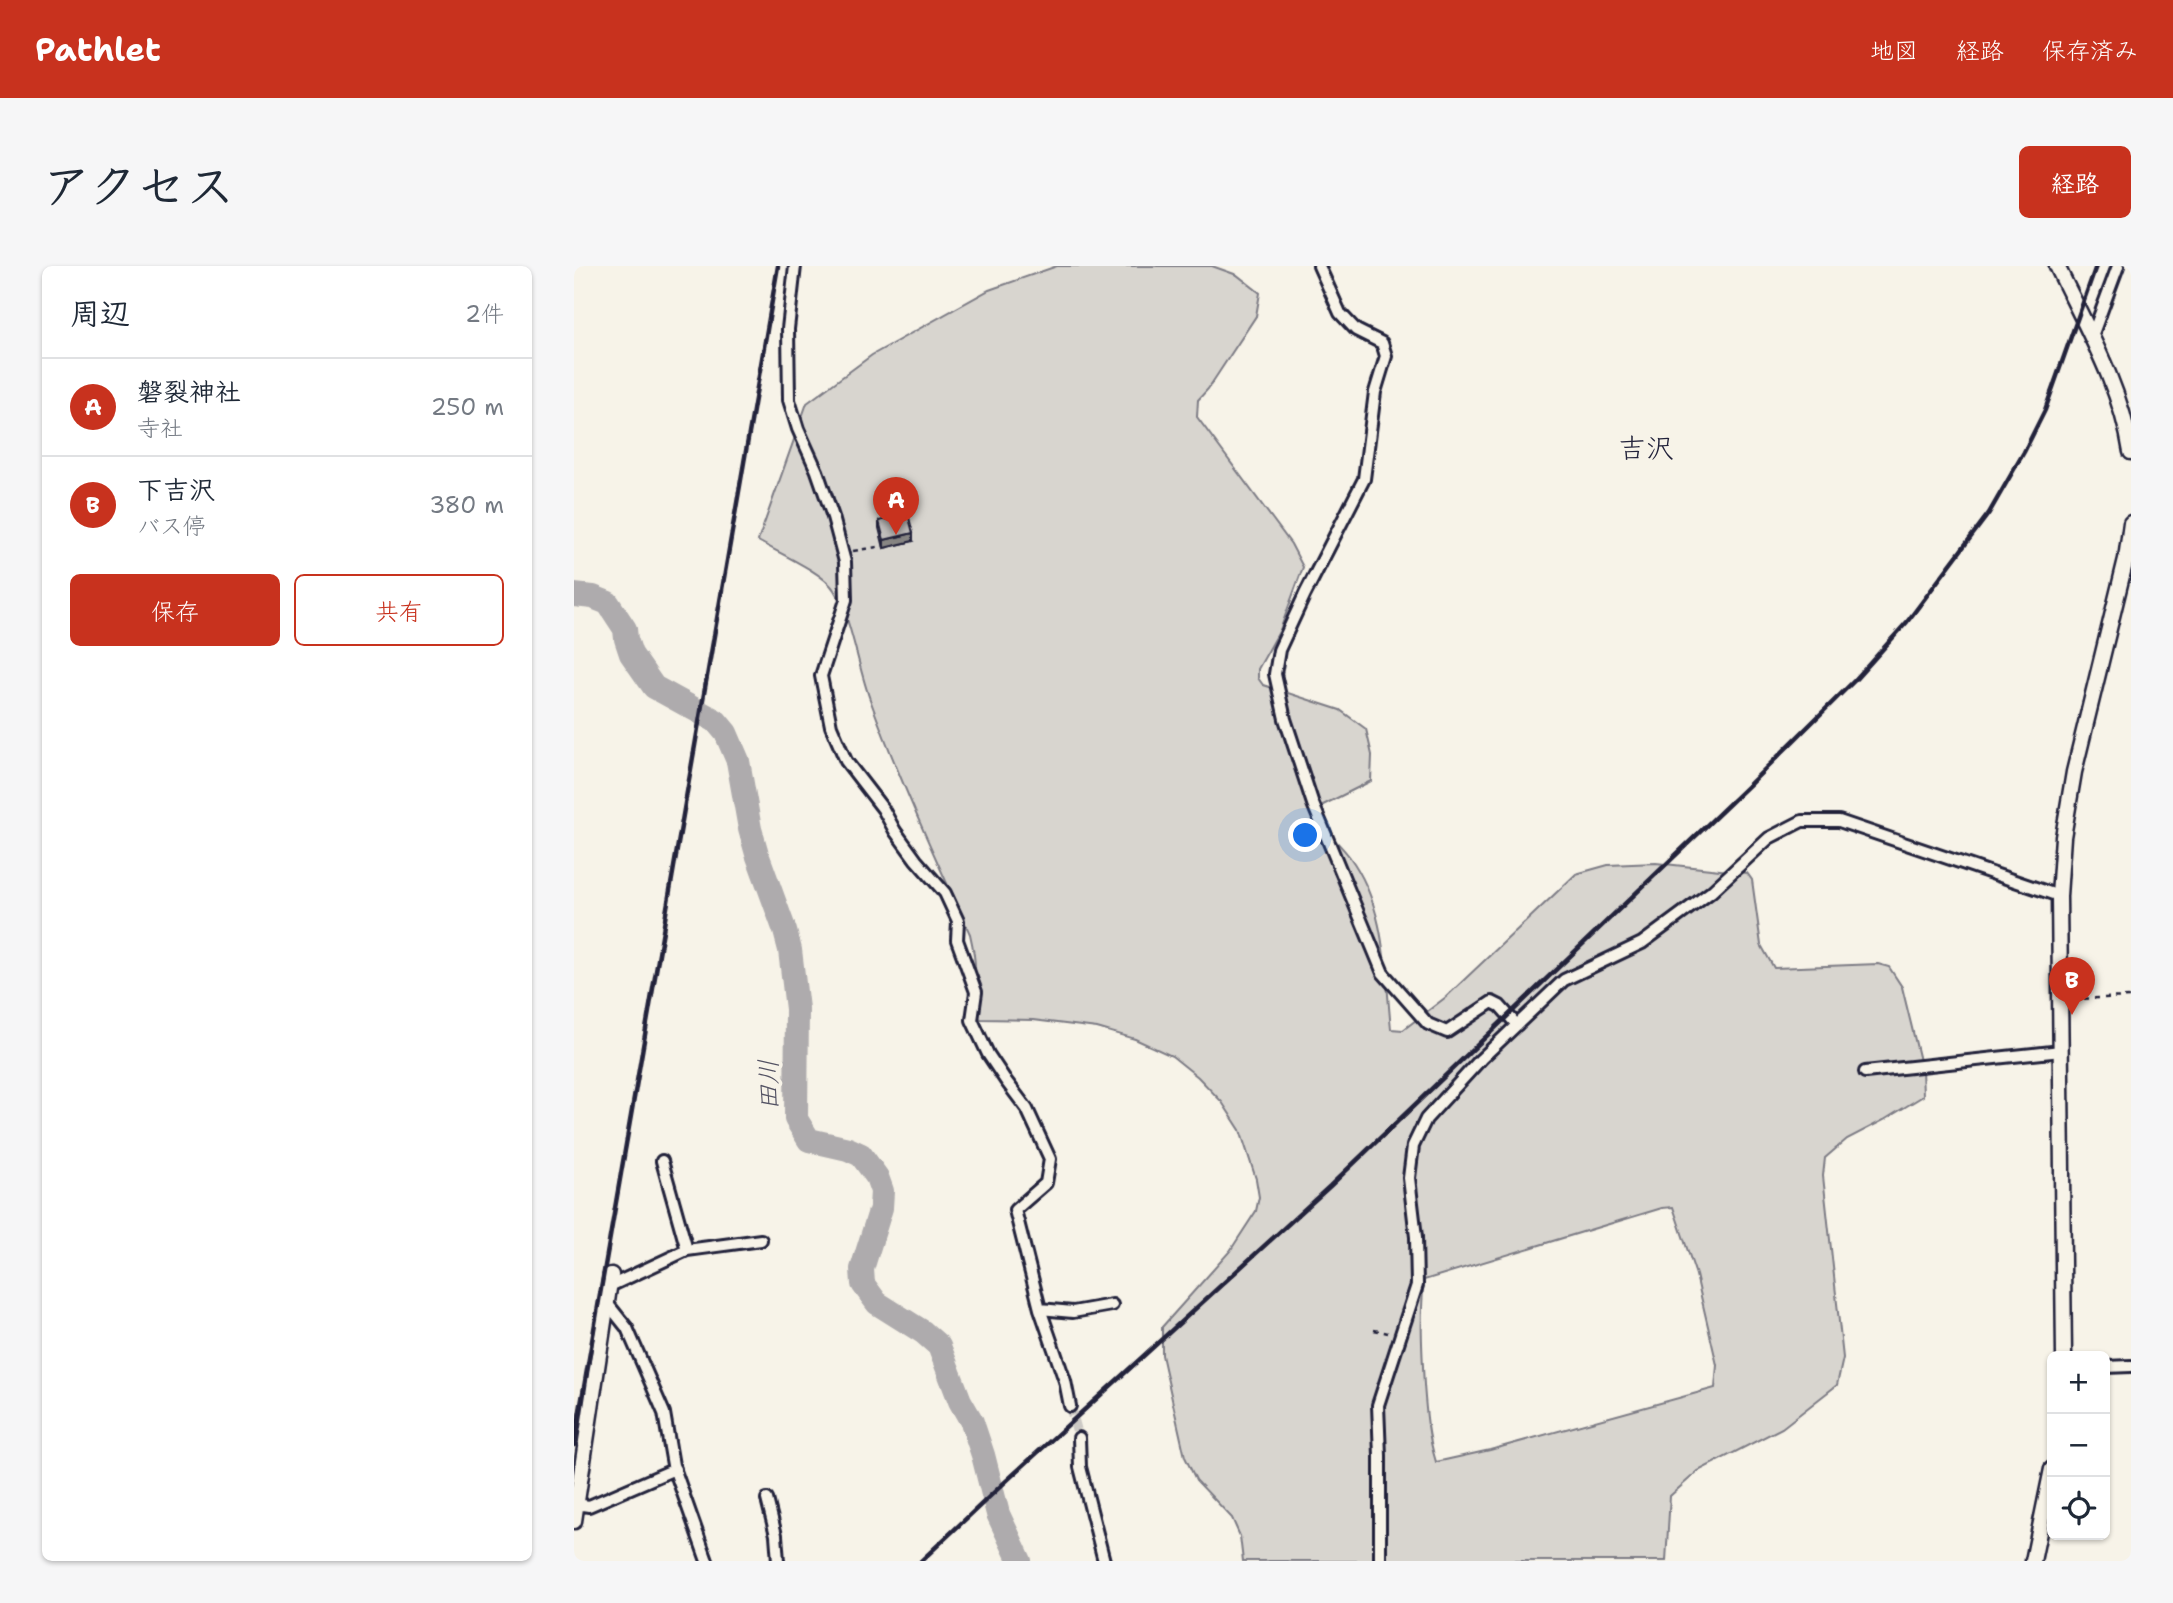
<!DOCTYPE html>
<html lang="ja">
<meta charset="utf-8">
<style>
body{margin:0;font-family:"Shantell Sans","Klee One",sans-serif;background:#f6f6f7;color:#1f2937}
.controls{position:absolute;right:21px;bottom:21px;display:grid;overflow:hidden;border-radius:10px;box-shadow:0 2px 5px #0004}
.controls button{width:63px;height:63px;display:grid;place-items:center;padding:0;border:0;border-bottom:2px solid #e0e1e3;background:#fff;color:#1f2937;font:35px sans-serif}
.you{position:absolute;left:732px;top:570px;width:24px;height:24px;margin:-18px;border:5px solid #fff;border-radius:50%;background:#1a73e8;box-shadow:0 0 0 10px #1a73e833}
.badge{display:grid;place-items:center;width:46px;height:46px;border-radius:50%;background:#c8321e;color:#fff;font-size:23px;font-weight:700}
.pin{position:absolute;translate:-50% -58px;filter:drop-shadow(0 2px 4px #0008)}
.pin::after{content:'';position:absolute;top:37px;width:24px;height:21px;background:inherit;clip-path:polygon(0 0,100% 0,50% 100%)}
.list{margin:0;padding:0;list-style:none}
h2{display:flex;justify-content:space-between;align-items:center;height:91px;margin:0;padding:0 28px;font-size:30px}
h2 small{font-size:23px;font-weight:400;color:#747a83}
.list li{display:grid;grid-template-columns:46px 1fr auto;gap:21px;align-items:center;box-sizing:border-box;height:98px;padding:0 28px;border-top:2px solid #e0e1e3}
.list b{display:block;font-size:26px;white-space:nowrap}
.list p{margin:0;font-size:23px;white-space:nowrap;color:#747a83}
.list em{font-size:23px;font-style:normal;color:#747a83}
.actions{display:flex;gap:14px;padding:21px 28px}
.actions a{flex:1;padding:16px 0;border:2px solid #c8321e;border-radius:10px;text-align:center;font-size:24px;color:#c8321e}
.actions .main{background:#c8321e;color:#fff}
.icon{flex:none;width:38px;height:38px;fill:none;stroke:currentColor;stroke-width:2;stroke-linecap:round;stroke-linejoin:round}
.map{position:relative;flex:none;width:1557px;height:1295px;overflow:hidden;border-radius:10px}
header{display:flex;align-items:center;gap:42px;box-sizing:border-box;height:98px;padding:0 35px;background:#c8321e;color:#fff}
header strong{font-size:33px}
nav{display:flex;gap:38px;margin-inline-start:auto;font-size:24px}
.intro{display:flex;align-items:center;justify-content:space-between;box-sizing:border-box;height:168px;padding:0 42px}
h1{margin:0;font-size:49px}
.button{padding:18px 32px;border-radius:10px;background:#c8321e;color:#fff;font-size:24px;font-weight:700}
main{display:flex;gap:42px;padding:0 42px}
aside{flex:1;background:#fff;border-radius:10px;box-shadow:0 2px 5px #0004}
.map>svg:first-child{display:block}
.green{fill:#d8d5cf;stroke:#7d7c85;stroke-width:2;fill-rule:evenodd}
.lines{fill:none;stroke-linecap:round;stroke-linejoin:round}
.river{stroke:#aeabad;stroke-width:24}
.minor-tunnel{stroke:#ccc9c5;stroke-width:10;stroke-dasharray:10 5;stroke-linecap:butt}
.minor-casing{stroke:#22223b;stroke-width:16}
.tertiary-casing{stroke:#22223b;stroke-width:19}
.path{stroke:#22223b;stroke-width:2.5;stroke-dasharray:5 5;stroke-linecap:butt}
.minor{stroke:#f7f3e8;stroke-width:10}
.tertiary{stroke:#f7f3e8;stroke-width:14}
.rail{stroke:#22223b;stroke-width:4.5}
.wall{fill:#a7a4a3;stroke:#22223b;stroke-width:2}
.shaded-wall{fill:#888684;stroke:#22223b;stroke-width:2}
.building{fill:#c2bfbd;stroke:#22223b;stroke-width:2}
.labels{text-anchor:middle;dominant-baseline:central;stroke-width:7;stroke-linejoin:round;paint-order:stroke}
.water-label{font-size:26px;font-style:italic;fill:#535263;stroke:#f7f3e8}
.quarter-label{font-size:28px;fill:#22223b;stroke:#f7f3e8}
</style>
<header>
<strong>Pathlet</strong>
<nav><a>地図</a><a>経路</a><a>保存済み</a></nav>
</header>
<div class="intro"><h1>アクセス</h1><a class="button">経路</a></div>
<main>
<aside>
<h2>周辺<small>2件</small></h2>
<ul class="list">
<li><span class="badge">A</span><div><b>磐裂神社</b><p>寺社</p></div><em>250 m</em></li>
<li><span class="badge">B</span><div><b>下吉沢</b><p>バス停</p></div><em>380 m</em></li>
</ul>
<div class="actions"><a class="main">保存</a><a>共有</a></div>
</aside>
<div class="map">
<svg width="1557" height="1295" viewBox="0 0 1557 1295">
<rect width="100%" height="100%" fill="#f7f3e8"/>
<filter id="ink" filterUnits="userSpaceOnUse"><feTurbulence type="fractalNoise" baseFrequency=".0143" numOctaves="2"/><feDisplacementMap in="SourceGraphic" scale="14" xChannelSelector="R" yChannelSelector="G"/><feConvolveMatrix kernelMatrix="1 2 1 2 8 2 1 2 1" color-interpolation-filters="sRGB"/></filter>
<g filter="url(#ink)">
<path class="green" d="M 483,0 L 638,0 L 663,9 L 686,27 L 682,50 L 634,123 L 624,134 L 623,151 L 717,278 L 729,301 L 706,364 L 684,403 L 684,412 L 689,419 L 766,444 L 792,463 L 798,489 L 797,515 L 739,544 L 738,550 C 750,563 764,576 775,590 C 812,640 811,704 817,763 L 829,764 L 872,731 L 1002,608 L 1034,599 L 1082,597 L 1173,607 L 1178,614 L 1187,679 L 1200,702 L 1304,698 L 1315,701 L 1328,721 L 1348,803 L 1349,830 L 1310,854 L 1273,873 L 1251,892 L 1249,910 L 1269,1092 L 1263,1119 L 1208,1162 L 1124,1205 L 1096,1230 L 1092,1295 L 669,1295 L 666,1270 L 658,1252 L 622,1214 L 611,1191 L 588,1089 L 588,1061 L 656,985 L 682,945 L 685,931 L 682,913 L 666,864 L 648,836 L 624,811 L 598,790 L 561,773 L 523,762 L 459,754 L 407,753 L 396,748 C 395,733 400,722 401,708 C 402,694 399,681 396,668 C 361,591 326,515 297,436 C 284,403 278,353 260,324 C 250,307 203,286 184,275 L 233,137 L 298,89 L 415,24 ZM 1099,941 L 1122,1009 L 1143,1099 L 1141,1122 L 916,1184 L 862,1196 C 854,1170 852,1146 850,1119 C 848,1084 846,1050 850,1014 L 1088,942 Z"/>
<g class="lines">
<path class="river" d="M 0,329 L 19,331 L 34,337 L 51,363 L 52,373 L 57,388 L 80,421 L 142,455 L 152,467 L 164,495 L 176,563 L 183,588 L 211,665 L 216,684 L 223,743 L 222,853 L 235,874 L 274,883 L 287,889 L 303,911 L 308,925 L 307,942 L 288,1003 L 289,1018 L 303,1037 L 349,1066 L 365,1080 L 386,1135 L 398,1156 L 409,1189 L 424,1248 L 446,1295"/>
<path class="minor-tunnel" d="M 496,1140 L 505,1172"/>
<defs>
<path id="minor" d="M 221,0 L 214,63 L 215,134 L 224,163 L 243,205 L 259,251 L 271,296 L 272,334 L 247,410 L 257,460 L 272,495 L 309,543 L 321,565 L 342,594 L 371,627 L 384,655 L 383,674 L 402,726 L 398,754 L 414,788 L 432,815 L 453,843 L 476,893 L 472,917 L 441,944 L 466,1043 L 491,1115 L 496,1140
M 745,0 L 766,47 L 782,64 L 808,77 L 812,90 L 801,126 L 790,213 L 731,328 L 705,384 L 701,408 L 711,453 L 739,538 L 809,707 L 854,758 L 873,766 L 918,736 L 926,740 L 943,759
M 1517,73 L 1544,0
M 1291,806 L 1487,785
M 113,984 L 187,974
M 36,1020 L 113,984 L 88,895
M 33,1037 L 53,1062 L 90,1147 L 99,1199 L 133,1295
M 466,1043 L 499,1046 L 538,1039
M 1531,1101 L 1557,1100
M 505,1172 L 506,1201 L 530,1295
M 193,1233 L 202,1269 L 204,1295
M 2,1238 L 15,1240 L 101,1203
M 806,1295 L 806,1190 L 804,1139 L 843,1019 L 842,971 L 835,912 L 839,880 L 852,853 L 907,793 L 990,714 L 1068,677 L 1137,626 L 1195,572 L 1228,555 L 1265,555 L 1485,630"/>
<path id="tertiary" d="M 1483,0 C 1511,59 1547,120 1557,186
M 1490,1090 L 1485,630 L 1489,571 L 1500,506 L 1552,293 L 1557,257
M 0,1255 L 37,1009
M 1459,1295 L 1478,1203"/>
</defs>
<use href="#minor" class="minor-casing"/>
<use href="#tertiary" class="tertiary-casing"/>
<path class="path" d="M 279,285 L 309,280
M 1500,733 L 1557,731
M 800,1064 L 814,1067"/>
<use href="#minor" class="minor"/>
<use href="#tertiary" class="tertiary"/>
<path class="rail" d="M 0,1179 L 204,0
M 347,1295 L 430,1217 L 756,920 L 1176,518 L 1281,414 L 1333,356 L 1415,247 L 1450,186 L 1471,144 L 1522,0"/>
</g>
<path class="wall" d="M 305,255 L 339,275 L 310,282 L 305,262 Z"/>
<path class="shaded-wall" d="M 339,267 L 339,275 L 310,282 L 310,274 Z"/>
<path class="building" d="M 334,248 L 339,267 L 310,274 L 305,255 Z"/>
</g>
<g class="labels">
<g class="water-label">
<text transform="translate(194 819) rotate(-91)">田川</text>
</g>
<g class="quarter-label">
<text x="1072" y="182">吉沢</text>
</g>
</g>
</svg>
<div class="controls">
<button>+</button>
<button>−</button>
<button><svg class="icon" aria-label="locate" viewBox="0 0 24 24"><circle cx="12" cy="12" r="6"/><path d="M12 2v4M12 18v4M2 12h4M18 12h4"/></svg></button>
</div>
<div class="you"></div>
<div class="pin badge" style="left:322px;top:269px">A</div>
<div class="pin badge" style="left:1498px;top:749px">B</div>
</div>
</main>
